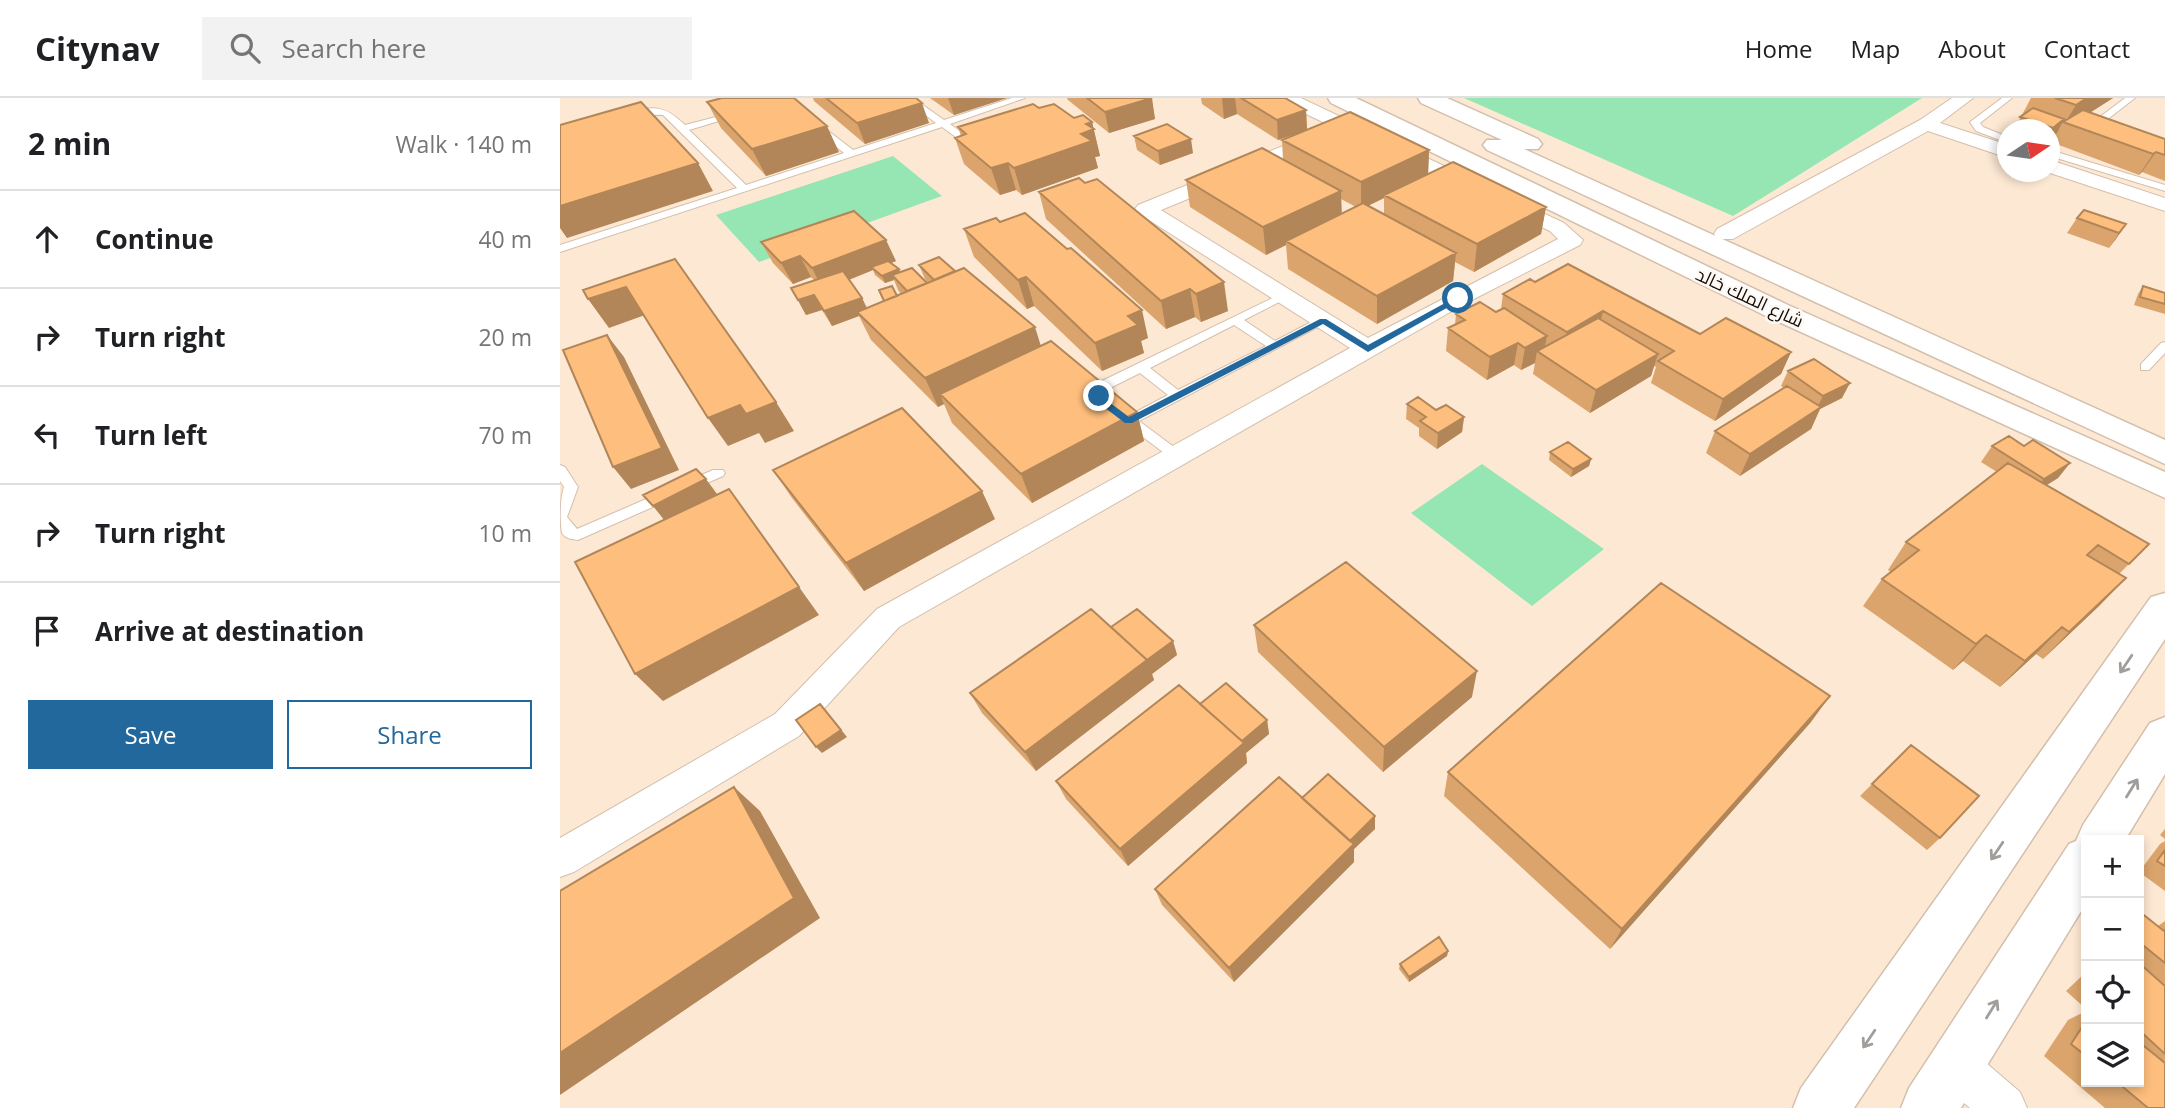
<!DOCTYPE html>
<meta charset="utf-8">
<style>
body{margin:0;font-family:"Open Sans",Cairo,sans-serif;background:#f2f2f2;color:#202124}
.controls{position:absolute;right:21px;bottom:21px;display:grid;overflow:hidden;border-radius:0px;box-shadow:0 4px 10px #0003}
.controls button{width:63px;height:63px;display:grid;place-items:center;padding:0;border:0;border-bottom:2px solid #e0e0e0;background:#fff;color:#202124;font:35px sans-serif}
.compass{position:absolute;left:1437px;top:21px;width:63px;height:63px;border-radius:50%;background:#fff;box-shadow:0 4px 10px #0003;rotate:77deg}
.stop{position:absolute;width:21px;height:21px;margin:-16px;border:5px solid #22689c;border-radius:50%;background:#fff}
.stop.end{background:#22689c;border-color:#fff;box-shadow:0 2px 7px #0008}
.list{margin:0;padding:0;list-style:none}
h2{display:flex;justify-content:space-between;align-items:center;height:91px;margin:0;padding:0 28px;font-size:30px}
h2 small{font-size:23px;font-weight:400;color:#757577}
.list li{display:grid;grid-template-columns:46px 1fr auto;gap:21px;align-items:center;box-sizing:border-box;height:98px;padding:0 28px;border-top:2px solid #e0e0e0}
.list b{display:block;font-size:26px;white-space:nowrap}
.list em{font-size:23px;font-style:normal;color:#757577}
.actions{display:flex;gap:14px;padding:21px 28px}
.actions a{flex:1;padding:16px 0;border:2px solid #22689c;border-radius:0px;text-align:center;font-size:24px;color:#22689c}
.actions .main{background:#22689c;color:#fff}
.icon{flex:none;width:38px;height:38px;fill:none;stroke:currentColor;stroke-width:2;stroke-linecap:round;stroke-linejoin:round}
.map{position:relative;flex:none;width:1605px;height:1010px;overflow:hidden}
header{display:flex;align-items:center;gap:42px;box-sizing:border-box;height:98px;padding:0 35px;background:#fff;border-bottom:2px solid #e0e0e0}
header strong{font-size:33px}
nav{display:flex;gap:38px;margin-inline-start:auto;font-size:24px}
.search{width:490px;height:63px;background:#f2f2f2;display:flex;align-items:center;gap:18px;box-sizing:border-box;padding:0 24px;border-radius:0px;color:#757577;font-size:26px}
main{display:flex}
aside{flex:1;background:#fff}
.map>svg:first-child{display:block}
.green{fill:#95e6b3}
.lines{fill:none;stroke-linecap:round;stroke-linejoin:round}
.service-casing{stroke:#d3bfab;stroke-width:2}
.minor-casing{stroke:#d3bfab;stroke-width:2}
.tertiary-casing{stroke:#d3bfab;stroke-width:3}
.primary-casing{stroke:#d3bfab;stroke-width:3}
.service{fill:#fff;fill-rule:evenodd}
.minor{fill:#fff;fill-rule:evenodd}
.tertiary{fill:#fff;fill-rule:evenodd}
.primary{fill:#fff;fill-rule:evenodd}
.wall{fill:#daa46c;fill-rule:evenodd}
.shaded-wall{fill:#b28658}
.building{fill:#febf7e;stroke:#b28658;stroke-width:2}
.oneway{stroke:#a09d9b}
.route{fill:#22689c}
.labels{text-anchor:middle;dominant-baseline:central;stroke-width:5;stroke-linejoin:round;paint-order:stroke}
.far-street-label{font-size:18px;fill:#120b05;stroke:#fdf8f4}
</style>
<header>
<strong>Citynav</strong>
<div class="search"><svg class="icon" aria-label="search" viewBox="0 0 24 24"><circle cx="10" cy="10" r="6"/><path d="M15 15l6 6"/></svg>Search here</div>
<nav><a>Home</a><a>Map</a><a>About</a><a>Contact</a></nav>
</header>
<main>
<aside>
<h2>2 min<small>Walk · 140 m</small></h2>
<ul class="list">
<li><svg class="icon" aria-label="ahead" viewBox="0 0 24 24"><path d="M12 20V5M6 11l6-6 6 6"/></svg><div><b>Continue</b></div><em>40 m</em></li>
<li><svg class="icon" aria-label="right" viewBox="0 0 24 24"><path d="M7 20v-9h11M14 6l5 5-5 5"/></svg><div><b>Turn right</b></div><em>20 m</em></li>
<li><svg class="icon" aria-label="left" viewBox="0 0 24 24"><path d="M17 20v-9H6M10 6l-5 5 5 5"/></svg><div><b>Turn left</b></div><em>70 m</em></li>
<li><svg class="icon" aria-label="right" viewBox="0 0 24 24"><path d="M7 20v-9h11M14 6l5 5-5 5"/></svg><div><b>Turn right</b></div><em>10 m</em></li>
<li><svg class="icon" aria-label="arrive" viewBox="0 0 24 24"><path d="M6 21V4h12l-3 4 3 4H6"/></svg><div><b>Arrive at destination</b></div></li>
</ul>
<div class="actions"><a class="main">Save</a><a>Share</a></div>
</aside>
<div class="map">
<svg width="1605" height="1010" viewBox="0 0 1605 1010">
<rect width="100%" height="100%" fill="#fde8d4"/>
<path class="green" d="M 904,0 L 1362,0 L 1173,118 Z
M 333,58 L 382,98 L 199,164 L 156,117 Z
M 922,366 L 1044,451 L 972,508 L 851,415 Z"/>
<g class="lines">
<defs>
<path id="service" d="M 343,0 L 353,0 L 384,22 L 452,0 L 465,0 L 390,26 L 405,37 L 422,38 L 422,42 L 400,42 L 382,29 L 0,154 L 0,147 L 177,90 L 103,17 C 89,16 77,20 65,20 L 65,16 C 94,8 103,6 125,27 L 179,13 L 179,17 L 129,32 L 186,87 L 284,55 L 252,29 L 252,25 L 258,25 L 293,52 L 376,25 Z
M 1442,0 L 1452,0 L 1420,25 L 1423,29 L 1448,39 L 1448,45 L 1416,33 L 1410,24 Z
M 1565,0 L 1575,0 L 1540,27 L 1545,32 L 1543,34 L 1537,34 L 1530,27 L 1532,25 Z
M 1490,52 L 1605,87 L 1605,93 L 1490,58 Z
M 723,195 L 727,196 L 727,200 L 684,222 L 715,243 L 759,220 L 767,220 L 769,223 L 579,323 L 622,355 L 624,358 L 622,361 L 612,361 L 558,320 L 565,316 L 570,317 L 608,297 L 580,275 L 552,289 L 546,295 L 546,306 L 536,306 L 533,294 L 542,283 ZM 674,227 L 706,248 L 618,292 L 590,270 Z
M 1605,244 L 1605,255 L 1589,272 L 1581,272 L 1581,266 L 1601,245 Z
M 0,367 L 5,369 L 18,389 L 7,419 L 17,431 L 153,372 L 163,372 L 165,375 L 163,378 L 18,442 C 12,441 6,441 2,435 C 0,425 0,400 4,389 L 0,383 Z"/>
<path id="minor" d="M 718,0 L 741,0 L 1004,125 L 1023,142 L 1020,147 L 906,205 L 339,529 L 239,638 L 14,774 L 0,779 L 0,740 L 215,616 L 317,511 L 790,250 L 578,115 L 575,111 L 578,107 L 755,35 L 769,35 L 771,39 L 769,43 L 601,112 L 808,240 L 998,141 L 990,133 L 721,4 Z
M 1392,0 L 1413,0 L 1380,25 L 1448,47 L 1448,60 L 1368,33 L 1173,141 L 1157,141 L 1154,136 L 1157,131 L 1360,22 Z
M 1490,62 L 1605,100 L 1605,113 L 1487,74 L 1490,74 Z
M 1395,946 L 1411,952 L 1460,994 L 1467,1010 L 1410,1010 L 1379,984 L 1373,968 L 1379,952 Z"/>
<path id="tertiary" d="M 1605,495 L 1605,541 L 1294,1010 L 1233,1010 L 1241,990 L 1591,499 Z
M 1605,619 L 1605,676 L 1565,742 L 1526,742 L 1526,805 L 1401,1010 L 1341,1010 L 1349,990 L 1509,746 L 1516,743 L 1523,727 L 1590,625 Z"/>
<path id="primary" d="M 768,0 L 796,0 L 1228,207 L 1605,374 L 1605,400 L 1208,219 L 771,5 Z
M 858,0 L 887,0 L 978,41 L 982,46 L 978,51 L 964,51 L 1605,342 L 1605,366 L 927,52 L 923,47 L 927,42 L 942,42 L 861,5 Z"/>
</defs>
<use href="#service" class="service-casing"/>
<use href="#minor" class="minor-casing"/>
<use href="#tertiary" class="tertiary-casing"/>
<use href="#primary" class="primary-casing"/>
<use href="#service" class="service"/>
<use href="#minor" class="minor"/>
<use href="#tertiary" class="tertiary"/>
<use href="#primary" class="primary"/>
</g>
<path class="wall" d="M 253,0 L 356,0 L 369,25 L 305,46 L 254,3 Z
M 370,0 L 447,0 L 394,17 Z
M 507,0 L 591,0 L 595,21 L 549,35 L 508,2 Z
M 641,0 L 725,0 L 746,12 L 747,32 L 869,52 L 868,76 L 986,109 L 981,136 L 914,174 L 895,164 L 893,183 L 817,226 L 728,171 L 726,147 L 706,157 L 630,109 L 626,82 L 723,62 L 722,42 L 739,35 L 718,42 L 677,16 L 664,21 L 642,6 ZM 824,100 L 824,117 L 808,108 ZM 781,101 L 796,109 L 781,116 Z
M 1471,0 L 1553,0 L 1529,15 L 1605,41 L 1605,83 L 1582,74 L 1579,77 L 1491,44 L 1498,32 L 1489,40 L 1489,32 L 1454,32 Z
M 147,4 L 279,54 L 206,78 L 161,30 Z
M 479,10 L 532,24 L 540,58 L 535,59 L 538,70 L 462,97 L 456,92 L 440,97 L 404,66 L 395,40 L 401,38 L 398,29 Z
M 574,38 L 633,55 L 600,67 L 577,52 Z
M 525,85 L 668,213 L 641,224 L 635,219 L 606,231 L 486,121 L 479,94 Z
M 1517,120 L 1566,126 L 1549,150 L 1507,135 Z
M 440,124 L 588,240 L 581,243 L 584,255 L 542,273 L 474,208 L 467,211 L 414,159 L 404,131 Z
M 201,144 L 336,163 L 331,165 L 340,174 L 367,185 L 368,185 L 365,181 L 359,167 L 395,173 L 481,248 L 577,314 L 584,343 L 472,405 L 392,325 L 384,306 L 378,309 L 311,242 L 299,218 L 272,228 L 262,212 L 246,217 L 231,190 L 254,182 L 251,179 L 233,186 L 213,165 ZM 313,172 L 315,177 L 325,185 L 334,182 L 338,192 L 341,196 L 307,210 L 302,200 L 289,182 Z
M 975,184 L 1140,236 L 1231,254 L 1221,276 L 1155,323 L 1091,285 L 1096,269 L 1094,268 L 1091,278 L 1030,315 L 973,276 L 975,265 L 961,272 L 954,267 L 927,282 L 886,253 L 888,230 L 895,227 L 896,216 L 936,214 L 941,211 L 943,196 Z
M 1583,188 L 1605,195 L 1605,216 L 1574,207 L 1578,196 Z
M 1228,273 L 1282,300 L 1260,311 L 1251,331 L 1180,378 L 1146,355 L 1155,333 L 1224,290 L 1221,288 Z
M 847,306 L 904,319 L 902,334 L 877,351 L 859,338 L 859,330 L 846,321 Z
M 1432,348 L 1510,365 L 1498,380 L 1487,387 L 1589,446 L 1559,476 L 1566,480 L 1539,508 L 1483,561 L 1476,556 L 1440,589 L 1403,563 L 1393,572 L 1303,508 L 1322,481 L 1331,474 L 1328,472 L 1346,444 L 1437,374 L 1421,364 Z
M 990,354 L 1031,361 L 1029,368 L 1011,379 L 989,362 Z
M 213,372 L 435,421 L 304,493 L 232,400 Z
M 694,527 L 912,599 L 823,674 L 698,554 Z
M 551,529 L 613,543 L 617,557 L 592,576 L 594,582 L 476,673 L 422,615 L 410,595 Z
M 640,606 L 707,622 L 709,636 L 686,655 L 687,665 L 568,768 L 506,701 L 496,683 Z
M 1251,624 L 1050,851 L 884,698 L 888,674 Z
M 1312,686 L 1380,740 L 1367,752 L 1300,698 Z
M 742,700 L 815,718 L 815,731 L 794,751 L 794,764 L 674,884 L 602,807 L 595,791 Z
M 1605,731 L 1605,741 L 1600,737 Z
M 1605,743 L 1605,793 L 1579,774 L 1600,746 Z
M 1580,814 L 1598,828 L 1605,823 L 1605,1010 L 1545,1010 L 1484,958 L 1508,922 L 1526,913 L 1526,984 L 1579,984 L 1579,815 Z
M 888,853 L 887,858 L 849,884 L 839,871 L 840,866 Z
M 1526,874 L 1526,911 L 1506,893 Z"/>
<path class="shaded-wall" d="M 388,0 L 447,0 L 394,17 Z
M 592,0 L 595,21 L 549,35 L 545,14 Z
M 662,0 L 675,0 L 677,16 L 664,21 Z
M 1527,0 L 1553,0 L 1511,27 L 1505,25 L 1516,7 Z
M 362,5 L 369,25 L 305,46 L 297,25 Z
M 746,12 L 747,32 L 718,42 L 717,22 Z
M 1504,21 L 1497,35 L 1489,40 L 1489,36 L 1493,30 Z
M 532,24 L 540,58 L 535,59 L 538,70 L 462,97 L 454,70 L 521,36 L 526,26 Z
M 267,28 L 279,54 L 206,78 L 192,51 Z
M 631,41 L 633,55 L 600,67 L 598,53 Z
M 869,52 L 868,79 L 824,97 L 824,100 L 801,111 L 801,84 Z
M 1596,54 L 1582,74 L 1579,77 L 1593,56 Z
M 138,65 L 153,93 L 7,140 L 0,130 L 0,108 Z
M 448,65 L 456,92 L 440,97 L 431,70 Z
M 781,93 L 782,120 L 726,143 L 726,147 L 706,157 L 703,129 Z
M 986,109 L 981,136 L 914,174 L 917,146 Z
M 1566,126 L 1556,141 L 1549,150 L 1559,135 Z
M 326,142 L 336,163 L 314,172 L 311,169 L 313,172 L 263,192 L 252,170 Z
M 896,155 L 893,183 L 817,226 L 817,198 Z
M 240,158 L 251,179 L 233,186 L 221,165 Z
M 339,171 L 342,178 L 332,177 L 334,182 L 325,185 L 322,178 Z
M 466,179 L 474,208 L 467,211 L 458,182 Z
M 664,184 L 668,213 L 641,224 L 636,196 Z
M 66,189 L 85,217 L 49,230 L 28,201 Z
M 630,191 L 635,219 L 606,231 L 601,203 Z
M 254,197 L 262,212 L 246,217 L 238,202 Z
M 302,200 L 309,215 L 297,214 L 299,218 L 272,228 L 264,213 Z
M 582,212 L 588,240 L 581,243 L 584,255 L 542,273 L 535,245 L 568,218 Z
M 1043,213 L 1038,235 L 1003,256 L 1007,234 Z
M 475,229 L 484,258 L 380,296 L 384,306 L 378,309 L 365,280 Z
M 47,237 L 64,259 L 119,372 L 71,391 L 53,369 Z
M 987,238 L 983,258 L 977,253 L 975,265 L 961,272 L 965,250 Z
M 958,245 L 954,267 L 927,282 L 930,259 Z
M 1231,254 L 1221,276 L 1155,323 L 1163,301 Z
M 1098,256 L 1091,278 L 1030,315 L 1036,292 Z
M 1290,285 L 1282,300 L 1260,311 L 1251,331 L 1180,378 L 1190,356 L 1256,312 L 1263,298 Z
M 216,304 L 234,333 L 205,345 L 199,335 L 168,348 L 148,320 L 180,307 Z
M 577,314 L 584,343 L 472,405 L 461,376 Z
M 904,319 L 902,334 L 877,351 L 878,335 Z
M 1031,361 L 1029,368 L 1011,379 L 1013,371 Z
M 1510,365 L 1498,380 L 1472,396 L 1484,381 Z
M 146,381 L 157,396 L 105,423 L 93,408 Z
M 169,391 L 259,517 L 103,603 L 75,576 Z
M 422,393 L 435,421 L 304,493 L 286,465 Z
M 1566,480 L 1539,508 L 1483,561 L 1509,534 Z
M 1502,529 L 1476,556 L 1440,589 L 1465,563 Z
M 1426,537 L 1403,563 L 1393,572 L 1416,546 Z
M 613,543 L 617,557 L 592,576 L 594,582 L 476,673 L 465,654 Z
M 917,573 L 912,599 L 823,674 L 824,649 Z
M 1270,598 L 1251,624 L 1050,851 L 1062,831 Z
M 260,606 L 287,639 L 262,655 L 256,649 Z
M 707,622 L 709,636 L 686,655 L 687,665 L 568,768 L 560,751 L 678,646 Z
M 174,689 L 200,713 L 260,820 L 0,997 L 0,955 Z
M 815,718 L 815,731 L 794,751 L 794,764 L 674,884 L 669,870 L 786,746 Z
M 888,853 L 887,858 L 849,884 L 849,879 Z"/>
<path class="building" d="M 162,0 L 234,0 L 267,28 L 192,51 L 147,4 Z
M 266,0 L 356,0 L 362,5 L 297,25 Z
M 527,0 L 592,0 L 545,14 Z
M 681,0 L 725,0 L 746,12 L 717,22 Z
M 1495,0 L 1527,0 L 1516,7 Z
M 81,4 L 138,65 L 0,108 L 0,27 Z
M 473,6 L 479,10 L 494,6 L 514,20 L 523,17 L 532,24 L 526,26 L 534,31 L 521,36 L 532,43 L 454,70 L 448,65 L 431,70 L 395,40 L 406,36 L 398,29 Z
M 1473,10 L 1504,21 L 1493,30 L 1460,19 Z
M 1523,12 L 1605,41 L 1605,57 L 1596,54 L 1593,56 L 1503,24 Z
M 790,14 L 869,52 L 801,84 L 722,42 Z
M 607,26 L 631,41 L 598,53 L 574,38 Z
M 702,50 L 781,93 L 703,129 L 626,82 Z
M 893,64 L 986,109 L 917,146 L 824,97 Z
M 519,80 L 525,85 L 537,81 L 664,184 L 636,196 L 630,191 L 601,203 L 479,94 Z
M 803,105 L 896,155 L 817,198 L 726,143 Z
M 1524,112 L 1566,126 L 1559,135 L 1517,120 Z
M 294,113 L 326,142 L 252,170 L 240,158 L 221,165 L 201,144 Z
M 465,115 L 507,151 L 511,150 L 582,212 L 568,218 L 578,227 L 535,245 L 466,179 L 458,182 L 404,131 L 436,120 L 440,124 Z
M 379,159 L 395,173 L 374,182 L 359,167 Z
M 115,161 L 216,304 L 186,316 L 180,307 L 148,320 L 66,189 L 28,201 L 23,192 Z
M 328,163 L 339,171 L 322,178 L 311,169 Z
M 1008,166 L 1140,236 L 1166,220 L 1231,254 L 1163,301 L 1098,263 L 1114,253 L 1043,213 L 1007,234 L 943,196 L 970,181 L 975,184 Z
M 352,170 L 367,185 L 347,193 L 332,177 Z
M 404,170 L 475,229 L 365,280 L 297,214 Z
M 283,173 L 302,200 L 264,213 L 254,197 L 238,202 L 231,190 Z
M 332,188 L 337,198 L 324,203 L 319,192 Z
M 1583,188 L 1605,195 L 1605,206 L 1580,199 Z
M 920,204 L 936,214 L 944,210 L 987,238 L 965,250 L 958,245 L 930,259 L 888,230 L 905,222 L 896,216 Z
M 1038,220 L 1098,256 L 1036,292 L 977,253 Z
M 47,237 L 102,350 L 53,369 L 3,252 Z
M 491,243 L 577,314 L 461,376 L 380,296 Z
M 1254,261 L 1290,285 L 1263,298 L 1228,273 Z
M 1227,288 L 1261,309 L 1190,356 L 1155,333 Z
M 858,299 L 876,312 L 886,307 L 904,319 L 878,335 L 860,323 L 866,319 L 847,306 Z
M 342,310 L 422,393 L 286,465 L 213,372 Z
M 1449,338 L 1464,348 L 1473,342 L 1510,365 L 1484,381 L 1432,348 Z
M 1008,344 L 1031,361 L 1013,371 L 990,354 Z
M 1448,365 L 1589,446 L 1569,466 L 1538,447 L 1527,457 L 1566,480 L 1509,534 L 1502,529 L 1465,563 L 1426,537 L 1416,546 L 1322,481 L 1359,452 L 1346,444 Z
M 136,371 L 146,381 L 93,408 L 83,397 Z
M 169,391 L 239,489 L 75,576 L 15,464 Z
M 786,464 L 917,573 L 824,649 L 694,527 Z
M 1101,485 L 1270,598 L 1062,831 L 888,674 Z
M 531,511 L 587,562 L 465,654 L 410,595 Z
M 577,511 L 613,543 L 587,562 L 551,529 Z
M 666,585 L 707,622 L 682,643 L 640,606 Z
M 619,587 L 684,645 L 560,751 L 496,683 Z
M 260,606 L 281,632 L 256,649 L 236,622 Z
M 1351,647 L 1419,698 L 1380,740 L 1312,686 Z
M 768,676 L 815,718 L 790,743 L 742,700 Z
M 719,679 L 794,746 L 669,870 L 595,791 Z
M 174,689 L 234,800 L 0,955 L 0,793 Z
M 1605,752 L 1605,768 L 1597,763 Z
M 1580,814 L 1604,833 L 1605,832 L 1605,865 L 1579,844 L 1579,816 Z
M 879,839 L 888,853 L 849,879 L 840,866 Z
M 1579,865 L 1605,888 L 1605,956 L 1579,932 Z
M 1526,923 L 1526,958 L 1511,946 Z
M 1579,944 L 1605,965 L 1605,1010 L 1588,1010 L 1557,984 L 1579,984 Z"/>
<defs><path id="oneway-shaft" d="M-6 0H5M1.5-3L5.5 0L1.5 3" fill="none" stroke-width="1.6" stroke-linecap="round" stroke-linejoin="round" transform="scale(1.75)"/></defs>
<g class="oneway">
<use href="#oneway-shaft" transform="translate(1566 566) rotate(124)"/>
<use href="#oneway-shaft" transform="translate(1572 690) rotate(-58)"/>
<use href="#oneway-shaft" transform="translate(1437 753) rotate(124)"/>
<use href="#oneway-shaft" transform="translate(1432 911) rotate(-58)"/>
<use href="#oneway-shaft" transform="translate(1309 941) rotate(124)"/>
</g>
<path class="route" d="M 898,198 L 901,202 L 808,254 L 763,226 L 572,325 L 565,325 L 536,303 L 536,296 L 542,296 L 545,301 L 569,319 L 760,221 L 766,221 L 808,247 Z"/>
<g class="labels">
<g class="far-street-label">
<text transform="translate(1190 199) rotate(25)">شارع الملك خالد</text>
</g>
</g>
</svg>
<div class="controls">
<button>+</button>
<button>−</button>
<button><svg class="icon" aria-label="locate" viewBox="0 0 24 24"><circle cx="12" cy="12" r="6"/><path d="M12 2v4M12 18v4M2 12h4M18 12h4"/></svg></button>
<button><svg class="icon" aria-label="layers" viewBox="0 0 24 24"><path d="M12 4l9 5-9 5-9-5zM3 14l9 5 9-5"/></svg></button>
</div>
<svg class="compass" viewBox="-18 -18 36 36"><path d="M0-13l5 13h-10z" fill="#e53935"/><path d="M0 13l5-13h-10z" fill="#757577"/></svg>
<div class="stop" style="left:898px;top:200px"></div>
<div class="stop end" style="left:539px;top:298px"></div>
</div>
</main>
